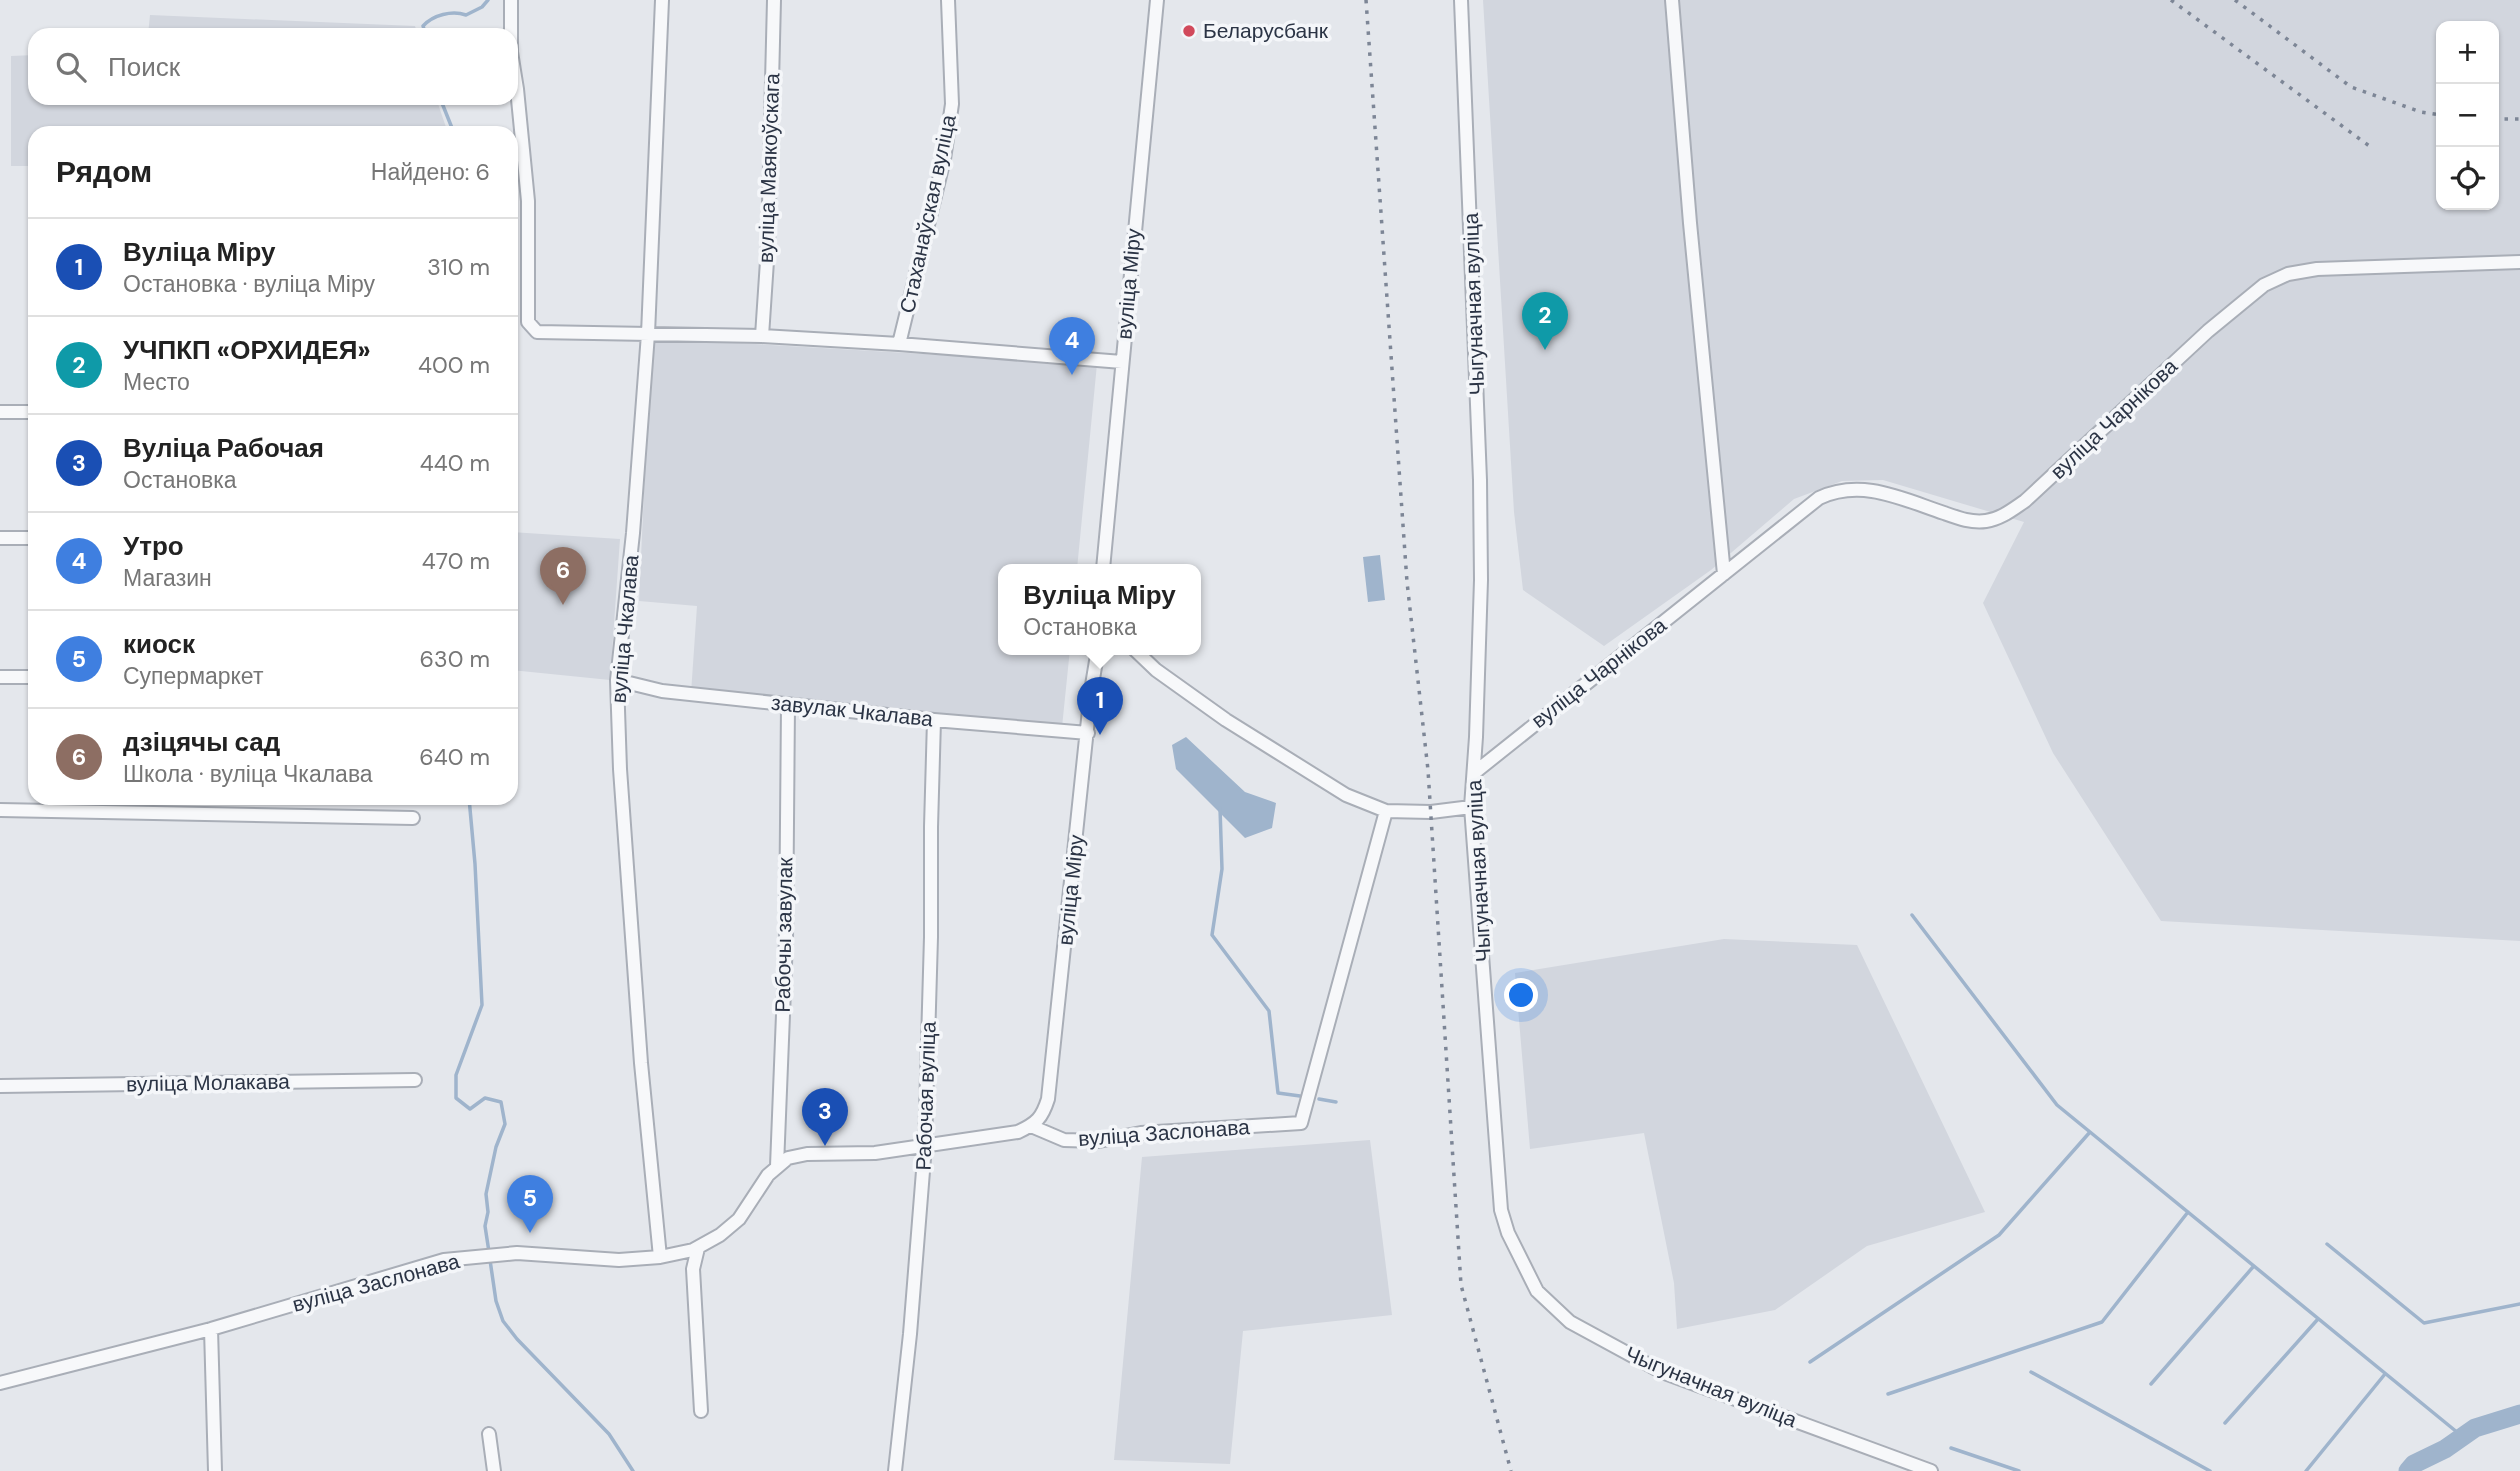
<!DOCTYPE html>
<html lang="ru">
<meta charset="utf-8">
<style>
body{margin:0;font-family:"DM Sans",sans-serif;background:#f6f6f6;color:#222}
.controls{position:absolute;right:21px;top:21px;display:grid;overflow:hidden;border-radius:14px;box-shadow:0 2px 5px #0004}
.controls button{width:63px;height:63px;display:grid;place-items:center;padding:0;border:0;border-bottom:2px solid #e0e0e0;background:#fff;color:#222;font:35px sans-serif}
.you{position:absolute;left:1522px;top:996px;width:24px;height:24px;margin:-18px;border:5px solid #fff;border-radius:50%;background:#1a73e8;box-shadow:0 0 0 10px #1a73e833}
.badge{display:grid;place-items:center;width:46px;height:46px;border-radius:50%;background:#0f766e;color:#fff;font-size:23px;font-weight:700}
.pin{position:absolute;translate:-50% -58px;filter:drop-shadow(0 2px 4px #0008)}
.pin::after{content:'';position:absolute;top:37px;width:24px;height:21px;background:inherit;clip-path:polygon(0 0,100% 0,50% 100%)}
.popup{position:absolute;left:998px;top:564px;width:203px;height:91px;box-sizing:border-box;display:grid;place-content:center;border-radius:14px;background:#fff;filter:drop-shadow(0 2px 5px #0005);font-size:23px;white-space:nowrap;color:#767676}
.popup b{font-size:26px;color:#222}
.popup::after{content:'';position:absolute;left:50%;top:100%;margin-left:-14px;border:14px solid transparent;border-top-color:#fff}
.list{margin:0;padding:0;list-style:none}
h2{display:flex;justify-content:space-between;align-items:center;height:91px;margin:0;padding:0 28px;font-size:30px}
h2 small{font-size:23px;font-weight:400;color:#767676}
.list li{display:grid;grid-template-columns:46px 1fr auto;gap:21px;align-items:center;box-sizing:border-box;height:98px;padding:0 28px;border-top:2px solid #e0e0e0}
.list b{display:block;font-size:26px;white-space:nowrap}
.list p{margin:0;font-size:23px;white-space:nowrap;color:#767676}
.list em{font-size:23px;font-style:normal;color:#767676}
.icon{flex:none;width:38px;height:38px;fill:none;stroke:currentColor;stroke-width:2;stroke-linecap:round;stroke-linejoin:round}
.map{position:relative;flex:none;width:2520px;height:1471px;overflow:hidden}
.search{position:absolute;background:#fff;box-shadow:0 2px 5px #0004;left:28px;top:28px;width:490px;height:77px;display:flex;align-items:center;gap:18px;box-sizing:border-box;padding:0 24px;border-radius:21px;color:#767676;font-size:26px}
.panel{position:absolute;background:#fff;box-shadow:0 2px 5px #0004;left:28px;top:126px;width:490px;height:679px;border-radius:21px}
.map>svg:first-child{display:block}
.built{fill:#d2d6de;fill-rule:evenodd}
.water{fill:#9fb4cc}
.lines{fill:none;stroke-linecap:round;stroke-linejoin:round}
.stream{stroke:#9fb4cc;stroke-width:3.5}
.river{stroke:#9fb4cc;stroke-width:19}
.minor-casing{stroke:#a9aeb7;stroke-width:16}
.minor{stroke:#f7f8fa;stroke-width:12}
.rail{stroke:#7d8696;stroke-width:3.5;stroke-dasharray:3.5 7;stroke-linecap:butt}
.poi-dot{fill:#d1495b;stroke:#f4f6f9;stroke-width:2.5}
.labels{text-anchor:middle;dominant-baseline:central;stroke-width:7;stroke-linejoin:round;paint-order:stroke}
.poi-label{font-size:21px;fill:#2b3445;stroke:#f4f6f9;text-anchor:start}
.street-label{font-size:21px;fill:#2b3445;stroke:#f4f6f9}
</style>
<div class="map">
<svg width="2520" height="1471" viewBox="0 0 2520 1471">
<rect width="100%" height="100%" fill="#e4e7ec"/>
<path class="built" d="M 1483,0 L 2520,0 L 2520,941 L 2161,921 L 2053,753 L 1983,603 L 2024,522 L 1883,480 L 1842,481 L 1794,499 L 1711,570 L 1604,646 L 1523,590 L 1514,512 ZM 2441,26 L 2494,26 L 2494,205 L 2441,205 Z
M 150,15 L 415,26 L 418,35 L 148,35 Z
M 35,55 L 35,98 L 436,98 L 448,133 L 35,133 L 35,166 L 11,166 L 11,56 Z
M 651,338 L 1097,364 L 1077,569 L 1004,569 L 1004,649 L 1070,649 L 1062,727 L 691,693 L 697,606 L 639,601 Z
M 511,532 L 620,539 L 610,680 L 511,670 Z
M 1724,939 L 1857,945 L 1985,1212 L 1867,1246 L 1775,1310 L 1677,1329 L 1674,1283 L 1644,1133 L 1530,1149 L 1515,973 Z
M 1370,1140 L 1392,1315 L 1243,1331 L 1230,1464 L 1114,1460 L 1142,1157 Z"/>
<path class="water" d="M 1380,555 L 1385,600 L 1368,602 L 1363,557 Z
M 1186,737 L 1245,792 L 1276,803 L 1272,828 L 1245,838 L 1176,769 L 1172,745 Z"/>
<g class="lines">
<path class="stream" d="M 426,35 L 423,26 C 433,15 452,10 466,15 L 482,7 L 488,0
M 440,98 L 454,133
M 469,798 L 475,864 L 482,1005 L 456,1075 L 456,1098 L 470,1109 L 485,1098 L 501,1102 L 505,1124 L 496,1147 L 486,1194 L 488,1212 L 485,1226 L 489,1252
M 1220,808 L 1222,869 L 1212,935 L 1269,1011 L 1278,1093 L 1300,1096
M 1912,915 L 2057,1105 L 2463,1437
M 1319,1099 L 1336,1102
M 2327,1244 L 2424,1323 L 2520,1304
M 490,1260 L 496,1301 L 503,1321 L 517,1339 L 609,1434 L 633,1471
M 1810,1362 L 1999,1235 L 2090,1132
M 2031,1372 L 2210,1471
M 2151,1384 L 2253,1267
M 1888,1394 L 2102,1322 L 2188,1212
M 2225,1423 L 2318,1319
M 1951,1448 L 2019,1471
M 2306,1471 L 2385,1374"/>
<path class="river" d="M 2408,1471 L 2414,1464 L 2445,1449 L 2475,1428 L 2520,1414"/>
<defs>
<path id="minor" d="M 1461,0 L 1480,480 L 1481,580 L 1476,737 L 1471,807 L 1501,1210 L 1508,1233 L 1537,1291 L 1570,1322 L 1662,1372 L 1931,1471
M 1672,0 L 1690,223 L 1724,574
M 511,52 L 517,89 L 528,201 L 528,322 L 537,332 L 762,336 L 899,344 L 1122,362
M 511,52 L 511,0
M 762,336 L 768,246 L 774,0
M 899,344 L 944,159 L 952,104 L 948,0
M 0,412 L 35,412
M 0,538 L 35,538
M 1103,569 L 1157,0
M 1134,649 L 1156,670 L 1226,720 L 1346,795 L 1386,811 L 1431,812 L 1471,807
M 0,677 L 35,677
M 617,680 L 662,691 L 934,720 L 1088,733
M 1474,773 L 1819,498 C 1862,478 1902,499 1944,513 C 1958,518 1971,523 1986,521 C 2001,519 2013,509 2025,501 L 2208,331 L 2264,285 L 2288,274 L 2317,269 L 2520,262
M 0,810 L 413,818
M 0,1086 L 415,1080
M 1031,1126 L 1064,1140 L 1099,1141 L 1141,1133 L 1301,1123 L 1386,811
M 777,1166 L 786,939 L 788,705
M 698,1248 L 693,1269 L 701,1411
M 660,1257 L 641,1063 L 620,769 L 617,680 L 633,533 L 648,334 L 662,0
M 211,1329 L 215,1471
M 0,1383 L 211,1329 L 444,1260 L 517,1253 L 619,1260 L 660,1257 L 693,1250 L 720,1235 L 739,1219 L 768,1175 L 788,1158 L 807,1154 L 875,1153 L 1018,1132 C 1037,1123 1042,1118 1048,1099 L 1091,691 L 1098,649
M 489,1434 L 494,1471
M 895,1471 L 910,1334 L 925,1146 L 931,937 L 931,827 L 934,720"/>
</defs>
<use href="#minor" class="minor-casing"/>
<use href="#minor" class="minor"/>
<path class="rail" d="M 1366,0 L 1407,582 L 1428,770 L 1461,1285 L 1511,1471
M 2171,0 L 2372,148
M 2235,0 L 2351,87 L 2421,112 L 2441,115
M 2494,119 L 2520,119"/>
</g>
<circle class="poi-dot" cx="1189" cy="31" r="7"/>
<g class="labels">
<g class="poi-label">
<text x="1203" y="31">Беларусбанк</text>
</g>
<g class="street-label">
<text transform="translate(769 168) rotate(-88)">вуліца Маякоўскага</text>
<text transform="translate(928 214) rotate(-78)">Стаханаўская вуліца</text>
<text transform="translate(1129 284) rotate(-85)">вуліца Міру</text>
<text transform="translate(1474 304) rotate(-92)">Чыгуначная вуліца</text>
<text transform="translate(2114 419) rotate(-43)">вуліца Чарнікова</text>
<text transform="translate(625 629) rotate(-85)">вуліца Чкалава</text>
<text transform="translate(1599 673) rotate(-38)">вуліца Чарнікова</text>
<text transform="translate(852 711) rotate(6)">завулак Чкалава</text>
<text transform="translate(1479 871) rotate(-93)">Чыгуначная вуліца</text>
<text transform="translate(1071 890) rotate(-84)">вуліца Міру</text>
<text transform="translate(784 935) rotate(-89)">Рабочы завулак</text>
<text transform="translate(208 1083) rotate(-1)">вуліца Молакава</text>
<text transform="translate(926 1096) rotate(-88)">Рабочая вуліца</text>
<text transform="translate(1164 1133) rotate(-4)">вуліца Заслонава</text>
<text transform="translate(376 1283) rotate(-15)">вуліца Заслонава</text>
<text transform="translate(1711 1387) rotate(22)">Чыгуначная вуліца</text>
</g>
</g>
</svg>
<div class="controls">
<button>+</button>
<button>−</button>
<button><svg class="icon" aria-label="locate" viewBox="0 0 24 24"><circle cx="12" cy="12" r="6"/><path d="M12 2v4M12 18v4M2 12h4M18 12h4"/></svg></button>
</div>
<div class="you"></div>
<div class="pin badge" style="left:1100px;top:735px;background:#1a4fb4">1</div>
<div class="popup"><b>Вуліца Міру</b>Остановка</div>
<div class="pin badge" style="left:1545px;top:350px;background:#0f9aa8">2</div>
<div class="pin badge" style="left:825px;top:1146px;background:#1a4fb4">3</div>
<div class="pin badge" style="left:1072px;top:375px;background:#3f7fe0">4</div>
<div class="pin badge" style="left:530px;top:1233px;background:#3f7fe0">5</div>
<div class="pin badge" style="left:563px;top:605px;background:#8d6e63">6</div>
<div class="search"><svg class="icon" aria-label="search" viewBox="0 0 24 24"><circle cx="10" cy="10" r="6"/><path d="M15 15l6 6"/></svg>Поиск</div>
<section class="panel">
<h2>Рядом<small>Найдено: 6</small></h2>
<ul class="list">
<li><span class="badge" style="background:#1a4fb4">1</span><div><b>Вуліца Міру</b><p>Остановка · вуліца Міру</p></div><em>310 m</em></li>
<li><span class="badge" style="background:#0f9aa8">2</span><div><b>УЧПКП «ОРХИДЕЯ»</b><p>Место</p></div><em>400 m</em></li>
<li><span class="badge" style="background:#1a4fb4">3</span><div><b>Вуліца Рабочая</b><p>Остановка</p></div><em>440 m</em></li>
<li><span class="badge" style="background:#3f7fe0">4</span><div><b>Утро</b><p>Магазин</p></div><em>470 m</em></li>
<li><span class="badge" style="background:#3f7fe0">5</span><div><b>киоск</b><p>Супермаркет</p></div><em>630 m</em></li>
<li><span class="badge" style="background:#8d6e63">6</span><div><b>дзіцячы сад</b><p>Школа · вуліца Чкалава</p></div><em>640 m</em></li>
</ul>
</section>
</div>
